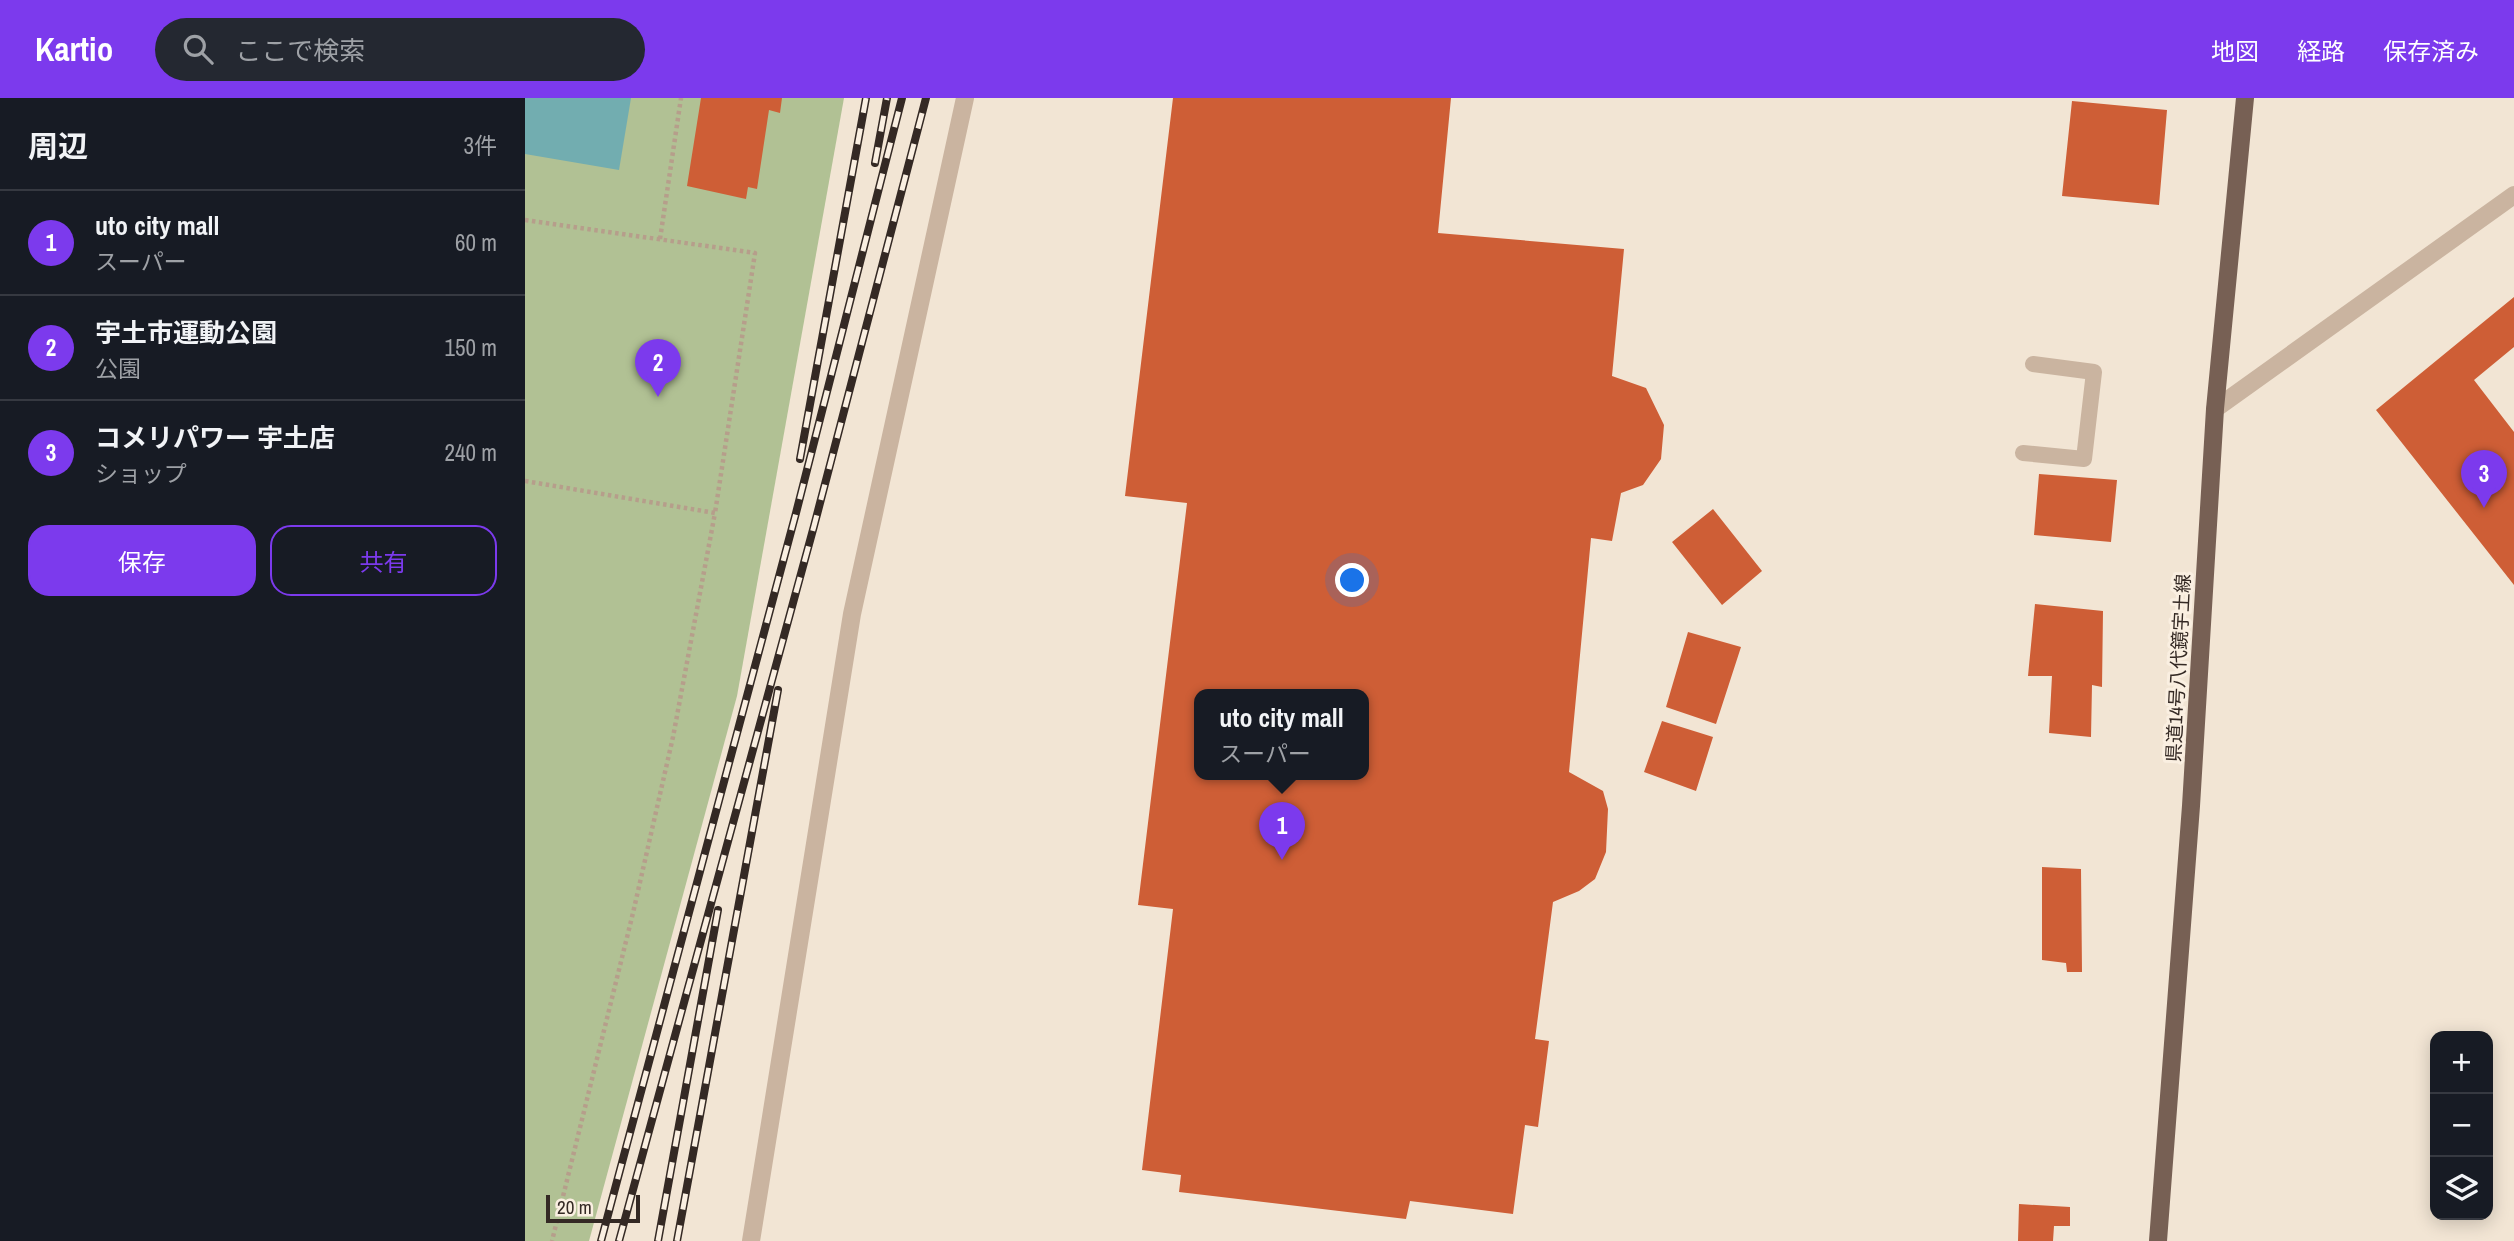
<!DOCTYPE html>
<html lang="ja">
<meta charset="utf-8">
<style>
body{margin:0;font-family:"Archivo Narrow","Noto Sans JP",sans-serif;background:#242831;color:#f1f3f6}
.controls{position:absolute;right:21px;bottom:21px;display:grid;overflow:hidden;border-radius:14px;box-shadow:0 4px 18px #0003}
.controls button{width:63px;height:63px;display:grid;place-items:center;padding:0;border:0;border-bottom:2px solid #363941;background:#171b24;color:#f1f3f6;font:35px sans-serif}
.scale{position:absolute;left:21px;bottom:18px;width:94px;box-sizing:border-box;padding-left:7px;border:4px solid #342924;border-top:0;font-size:19px;line-height:24px;white-space:nowrap;color:#342924;-webkit-text-stroke:5px #faefe1;paint-order:stroke}
.you{position:absolute;left:828px;top:483px;width:24px;height:24px;margin:-18px;border:5px solid #fff;border-radius:50%;background:#1a73e8;box-shadow:0 0 0 10px #1a73e833}
.badge{display:grid;place-items:center;width:46px;height:46px;border-radius:50%;background:#7c3aed;color:#fff;font-size:23px;font-weight:700}
.pin{position:absolute;translate:-50% -58px;filter:drop-shadow(0 2px 4px #0008)}
.pin::after{content:'';position:absolute;top:37px;width:24px;height:21px;background:inherit;clip-path:polygon(0 0,100% 0,50% 100%)}
.popup{position:absolute;left:669px;top:591px;width:175px;height:91px;box-sizing:border-box;display:grid;place-content:center;border-radius:14px;background:#171b24;filter:drop-shadow(0 2px 5px #0005);font-size:23px;white-space:nowrap;color:#9ea1a6}
.popup b{font-size:26px;color:#f1f3f6}
.popup::after{content:'';position:absolute;left:50%;top:100%;margin-left:-14px;border:14px solid transparent;border-top-color:#171b24}
.list{margin:0;padding:0;list-style:none}
h2{display:flex;justify-content:space-between;align-items:center;height:91px;margin:0;padding:0 28px;font-size:30px}
h2 small{font-size:23px;font-weight:400;color:#9ea1a6}
.list li{display:grid;grid-template-columns:46px 1fr auto;gap:21px;align-items:center;box-sizing:border-box;height:105px;padding:0 28px;border-top:2px solid #363941}
.list b{display:block;font-size:26px;white-space:nowrap}
.list p{margin:0;font-size:23px;white-space:nowrap;color:#9ea1a6}
.list em{font-size:23px;font-style:normal;color:#9ea1a6}
.actions{display:flex;gap:14px;padding:21px 28px}
.actions a{flex:1;padding:16px 0;border:2px solid #7c3aed;border-radius:21px;text-align:center;font-size:24px;color:#7c3aed}
.actions .main{background:#7c3aed;color:#fff}
.icon{flex:none;width:38px;height:38px;fill:none;stroke:currentColor;stroke-width:2;stroke-linecap:round;stroke-linejoin:round}
.map{position:relative;flex:none;width:1989px;height:1143px;overflow:hidden}
header{display:flex;align-items:center;gap:42px;box-sizing:border-box;height:98px;padding:0 35px;background:#7c3aed;color:#fff}
header strong{font-size:33px}
nav{display:flex;gap:38px;margin-inline-start:auto;font-size:24px}
.search{width:490px;height:63px;background:#242831;display:flex;align-items:center;gap:18px;box-sizing:border-box;padding:0 24px;border-radius:38px;color:#9ea1a6;font-size:26px}
main{display:flex}
aside{flex:1;background:#171b24}
.map>svg:first-child{display:block}
.green{fill:#b1c194}
.water{fill:#72adb0}
.building{fill:#ce5e36;fill-rule:evenodd}
.lines{fill:none;stroke-linecap:round;stroke-linejoin:round}
.path{stroke:#b69e8b;stroke-width:4.5;stroke-dasharray:3.5 3.5;stroke-linecap:butt}
.lane{stroke:#cab4a0;stroke-width:16}
.street{stroke:#cab4a0;stroke-width:18}
.primary{stroke:#776054;stroke-width:18}
.rail-casing{stroke:#342924;stroke-width:8}
.rail{stroke:#faefe1;stroke-width:5;stroke-dasharray:16;stroke-linecap:butt}
.labels{text-anchor:middle;dominant-baseline:central;stroke-width:6;stroke-linejoin:round;paint-order:stroke}
.street-label{font-size:19px;fill:#342924;stroke:#faefe1}
</style>
<header>
<strong>Kartio</strong>
<div class="search"><svg class="icon" aria-label="search" viewBox="0 0 24 24"><circle cx="10" cy="10" r="6"/><path d="M15 15l6 6"/></svg>ここで検索</div>
<nav><a>地図</a><a>経路</a><a>保存済み</a></nav>
</header>
<main>
<aside>
<h2>周辺<small>3件</small></h2>
<ul class="list">
<li><span class="badge">1</span><div><b>uto city mall</b><p>スーパー</p></div><em>60 m</em></li>
<li><span class="badge">2</span><div><b>宇土市運動公園</b><p>公園</p></div><em>150 m</em></li>
<li><span class="badge">3</span><div><b>コメリパワー 宇土店</b><p>ショップ</p></div><em>240 m</em></li>
</ul>
<div class="actions"><a class="main">保存</a><a>共有</a></div>
</aside>
<div class="map">
<svg width="1989" height="1143" viewBox="0 0 1989 1143">
<rect width="100%" height="100%" fill="#f2e5d4"/>
<path class="green" d="M 0,0 L 319,0 L 212,598 L 64,1143 L 0,1143 Z"/>
<path class="water" d="M 0,0 L 106,0 L 94,72 L 0,56 Z"/>
<path class="building" d="M 176,0 L 257,0 L 255,15 L 244,12 L 232,91 L 223,89 L 221,101 L 162,88 Z
M 648,0 L 926,0 L 913,135 L 1099,151 L 1087,278 L 1121,290 L 1139,327 L 1136,361 L 1118,387 L 1096,395 L 1087,443 L 1066,440 L 1044,674 L 1078,693 L 1083,711 L 1081,754 L 1070,781 L 1054,793 L 1028,804 L 1010,941 L 1024,943 L 1013,1029 L 1000,1027 L 988,1116 L 885,1103 L 881,1121 L 654,1094 L 656,1077 L 617,1072 L 648,811 L 613,807 L 662,405 L 600,398 ZM 675,596 L 839,596 L 839,676 L 675,676 Z
M 1547,3 L 1642,12 L 1634,107 L 1537,98 Z
M 1989,199 L 1989,249 L 1949,282 L 1989,334 L 1989,487 L 1851,312 Z
M 1514,376 L 1592,382 L 1586,444 L 1509,437 Z
M 1188,411 L 1237,473 L 1197,507 L 1147,444 Z
M 1510,506 L 1578,513 L 1577,589 L 1567,587 L 1566,639 L 1524,635 L 1527,578 L 1503,578 Z
M 1163,534 L 1216,549 L 1191,626 L 1141,609 Z
M 1137,623 L 1188,639 L 1171,693 L 1119,674 Z
M 1517,769 L 1556,771 L 1557,874 L 1542,874 L 1541,865 L 1517,862 Z
M 1494,1106 L 1545,1109 L 1545,1128 L 1529,1128 L 1528,1143 L 1493,1143 Z"/>
<g class="lines">
<path class="path" d="M 0,122 L 230,155 L 190,415
M 135,141 L 156,0
M 0,383 L 190,415 L 148,639 L 108,815 L 27,1143"/>
<path class="lane" d="M 1498,355 L 1559,361 L 1569,274 L 1508,266"/>
<path class="street" d="M 1690,311 L 1989,97
M 226,1143 L 327,516 L 440,0"/>
<path class="primary" d="M 1633,1143 L 1666,708 L 1690,311 L 1720,0"/>
<defs>
<path id="rail" d="M 350,65 L 362,0
M 275,361 L 341,0
M 76,1143 L 271,415 L 377,0
M 94,1143 L 289,428 L 401,0
M 133,1143 L 193,812
M 152,1143 L 253,592"/>
</defs>
<use href="#rail" class="rail-casing"/>
<use href="#rail" class="rail"/>
</g>
<g class="labels">
<g class="street-label">
<text transform="translate(1653 570) rotate(-87)">県道14号八代鏡宇土線</text>
</g>
</g>
</svg>
<div class="controls">
<button>+</button>
<button>−</button>
<button><svg class="icon" aria-label="layers" viewBox="0 0 24 24"><path d="M12 4l9 5-9 5-9-5zM3 14l9 5 9-5"/></svg></button>
</div>
<div class="scale">20 m</div>
<div class="you"></div>
<div class="pin badge" style="left:757px;top:762px">1</div>
<div class="popup"><b>uto city mall</b>スーパー</div>
<div class="pin badge" style="left:133px;top:299px">2</div>
<div class="pin badge" style="left:1959px;top:410px">3</div>
</div>
</main>
